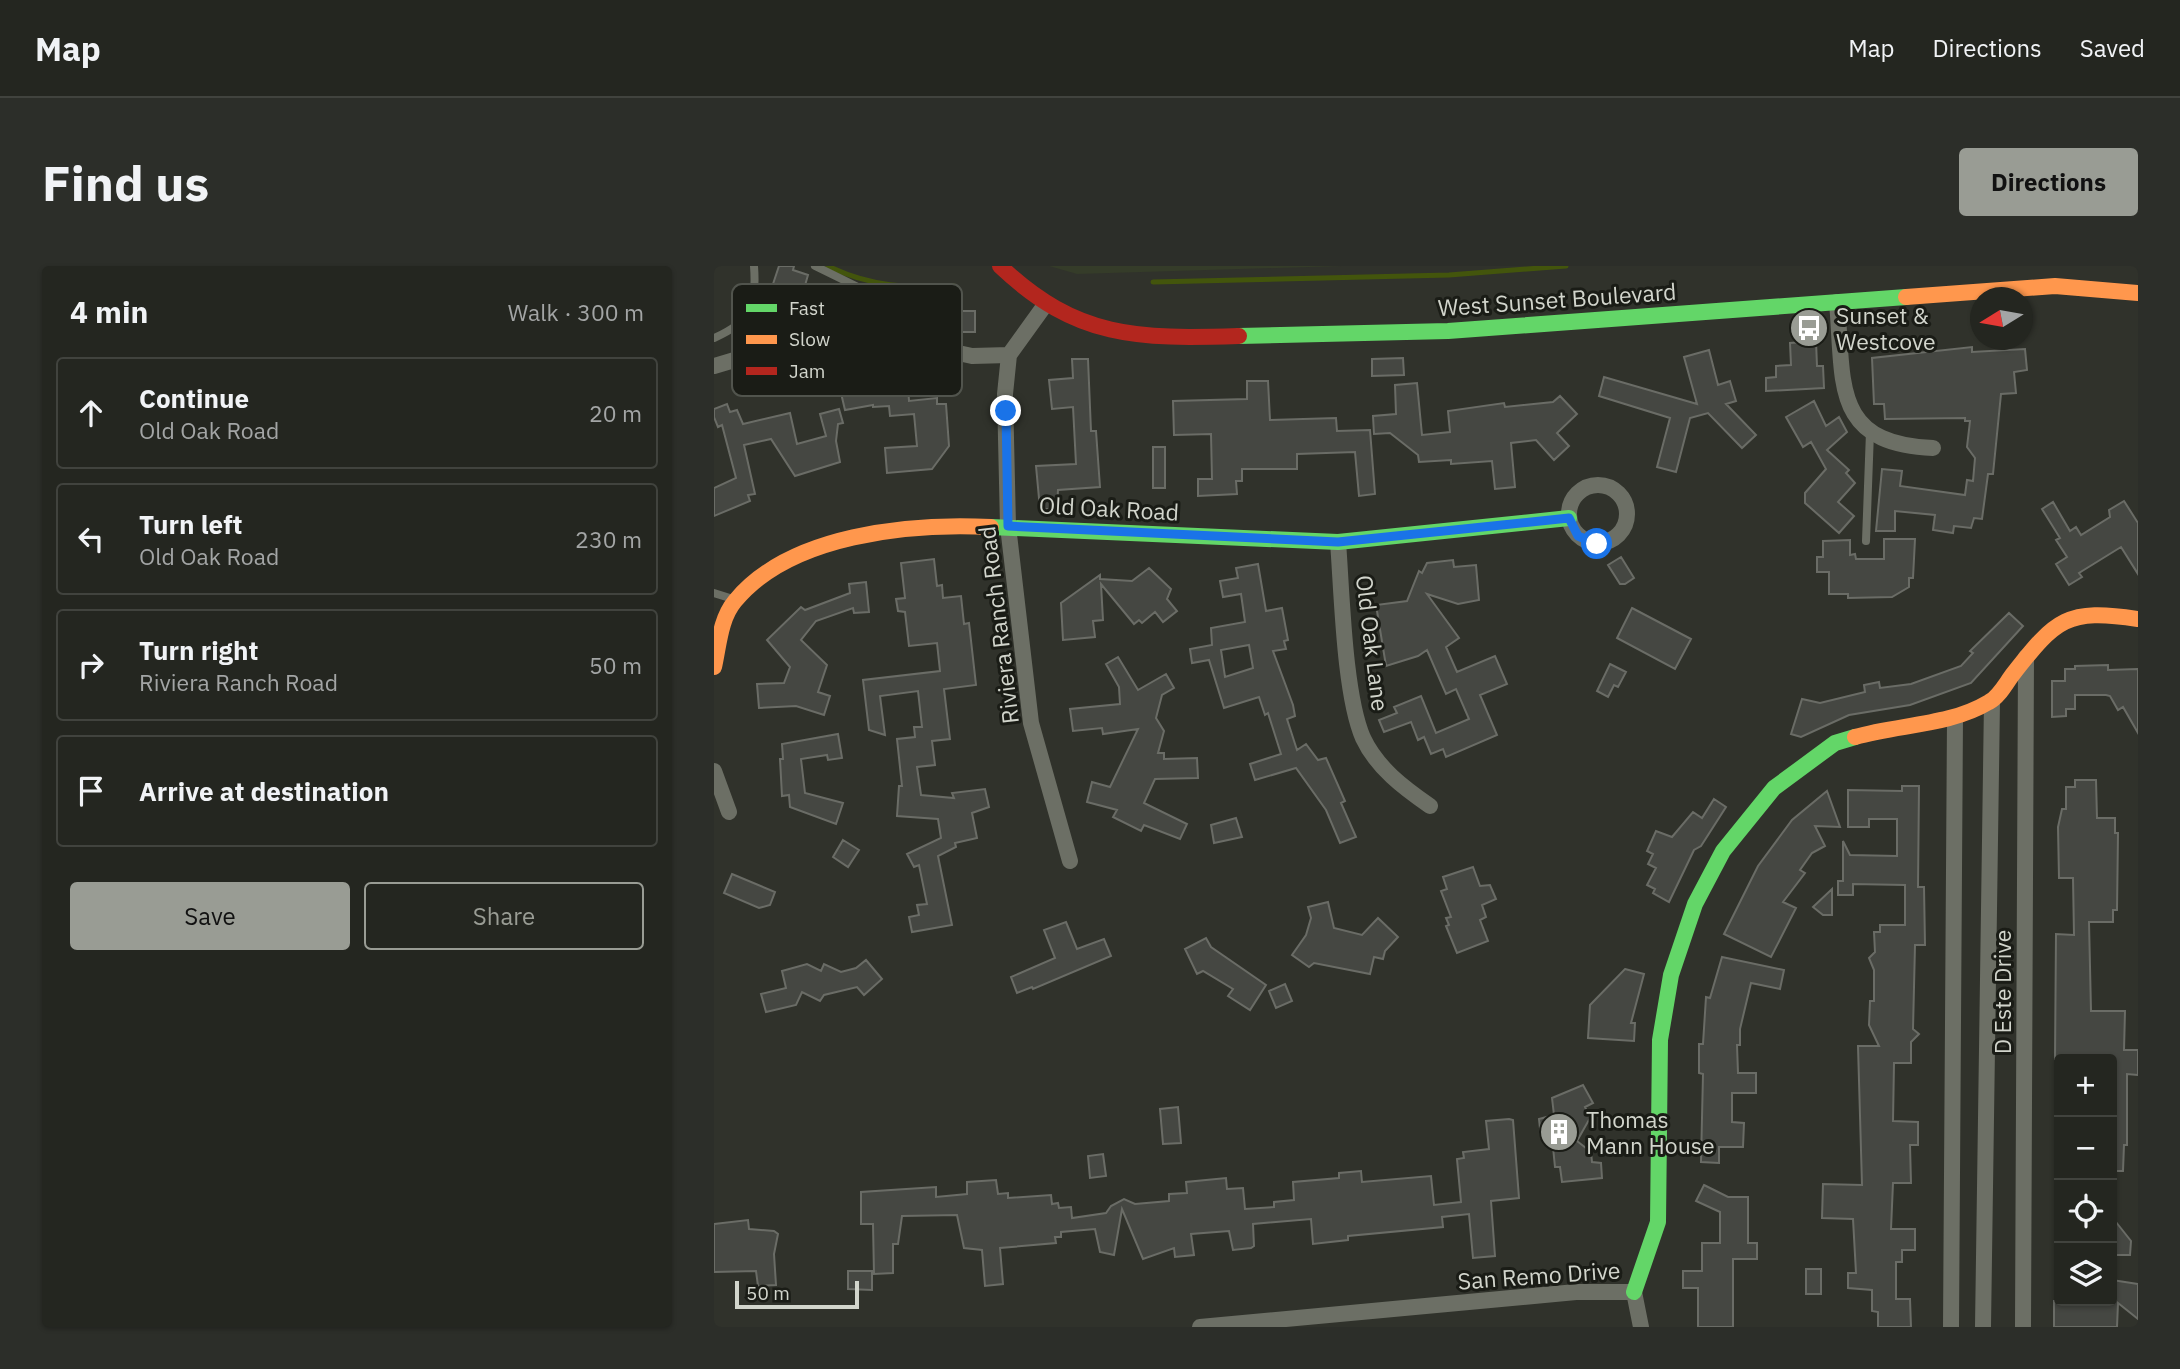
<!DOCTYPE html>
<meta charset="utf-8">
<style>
body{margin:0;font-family:"IBM Plex Sans",sans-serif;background:#2c2e29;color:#f1f3f6}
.controls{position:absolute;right:21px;bottom:21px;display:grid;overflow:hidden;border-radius:7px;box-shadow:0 2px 5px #0004}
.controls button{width:63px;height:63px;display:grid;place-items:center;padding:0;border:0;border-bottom:2px solid #41433e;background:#242620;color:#f1f3f6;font:35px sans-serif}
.compass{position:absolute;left:1256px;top:21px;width:63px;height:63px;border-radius:50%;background:#242620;box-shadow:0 2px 5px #0004;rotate:259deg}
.scale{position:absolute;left:21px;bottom:18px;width:124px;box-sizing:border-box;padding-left:7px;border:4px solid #d2d5cc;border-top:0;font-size:19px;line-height:24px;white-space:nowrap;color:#d2d5cc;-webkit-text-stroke:5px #1a1c16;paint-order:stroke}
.stop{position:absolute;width:21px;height:21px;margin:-16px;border:5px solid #1a73e8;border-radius:50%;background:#fff}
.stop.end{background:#1a73e8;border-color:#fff;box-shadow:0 2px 7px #0008}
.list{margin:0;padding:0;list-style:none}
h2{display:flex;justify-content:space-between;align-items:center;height:91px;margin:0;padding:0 28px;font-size:30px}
h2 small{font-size:23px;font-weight:400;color:#a3a5a5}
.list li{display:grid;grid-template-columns:46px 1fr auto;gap:21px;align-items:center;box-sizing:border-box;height:112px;margin:0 14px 14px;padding:0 14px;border:2px solid #41433e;border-radius:7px}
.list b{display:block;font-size:26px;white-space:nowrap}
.list p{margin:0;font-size:23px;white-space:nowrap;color:#a3a5a5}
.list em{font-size:23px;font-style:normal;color:#a3a5a5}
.actions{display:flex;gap:14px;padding:21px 28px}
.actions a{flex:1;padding:16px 0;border:2px solid #999c94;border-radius:7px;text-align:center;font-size:24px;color:#999c94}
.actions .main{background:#999c94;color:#111}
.icon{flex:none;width:38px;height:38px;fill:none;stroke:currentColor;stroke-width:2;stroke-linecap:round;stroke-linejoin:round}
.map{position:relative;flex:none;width:1424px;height:1061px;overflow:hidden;border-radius:7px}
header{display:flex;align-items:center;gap:42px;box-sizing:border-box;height:98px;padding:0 35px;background:#242620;border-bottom:2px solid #41433e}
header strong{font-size:33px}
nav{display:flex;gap:38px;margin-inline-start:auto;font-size:24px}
.intro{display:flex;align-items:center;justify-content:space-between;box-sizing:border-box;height:168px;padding:0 42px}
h1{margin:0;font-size:49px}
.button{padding:18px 32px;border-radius:7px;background:#999c94;color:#111;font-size:24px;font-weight:700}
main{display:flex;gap:42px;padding:0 42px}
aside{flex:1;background:#242620;border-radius:7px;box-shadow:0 2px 5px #0004}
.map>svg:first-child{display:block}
.built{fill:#353c29}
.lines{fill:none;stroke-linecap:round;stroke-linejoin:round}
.stream{stroke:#43550c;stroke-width:5}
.building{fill:#454742;stroke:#6a6c66;stroke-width:2;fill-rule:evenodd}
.lane{stroke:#6c6f65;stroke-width:8}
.street{stroke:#6c6f65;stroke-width:16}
.fast{stroke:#63d668;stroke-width:16}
.slow{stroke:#ff974d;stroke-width:16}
.jam{stroke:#b3261e;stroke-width:16}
.route{stroke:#1a73e8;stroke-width:9}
.labels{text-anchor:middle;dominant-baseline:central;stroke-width:6;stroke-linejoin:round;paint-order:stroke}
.street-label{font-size:23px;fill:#d2d5cc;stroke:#1a1c16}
.poi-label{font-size:23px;fill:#d2d5cc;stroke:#1a1c16;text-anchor:start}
.key{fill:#1a1c16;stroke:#51544d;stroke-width:2}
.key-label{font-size:19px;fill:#d2d5cc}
</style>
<header>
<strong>Map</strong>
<nav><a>Map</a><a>Directions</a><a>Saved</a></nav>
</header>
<div class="intro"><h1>Find us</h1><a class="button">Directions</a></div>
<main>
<aside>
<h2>4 min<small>Walk · 300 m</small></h2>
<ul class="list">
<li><svg class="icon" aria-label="ahead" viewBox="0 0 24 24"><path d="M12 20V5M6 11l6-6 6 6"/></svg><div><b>Continue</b><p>Old Oak Road</p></div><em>20 m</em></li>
<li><svg class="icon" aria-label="left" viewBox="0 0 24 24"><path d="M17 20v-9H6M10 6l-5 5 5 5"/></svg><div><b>Turn left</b><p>Old Oak Road</p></div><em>230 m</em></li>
<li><svg class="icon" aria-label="right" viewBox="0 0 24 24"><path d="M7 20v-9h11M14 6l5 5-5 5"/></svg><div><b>Turn right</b><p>Riviera Ranch Road</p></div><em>50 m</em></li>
<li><svg class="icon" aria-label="arrive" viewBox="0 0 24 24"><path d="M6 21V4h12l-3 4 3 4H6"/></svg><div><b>Arrive at destination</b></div></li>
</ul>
<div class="actions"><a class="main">Save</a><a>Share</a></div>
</aside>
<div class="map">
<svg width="1424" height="1061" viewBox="0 0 1424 1061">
<rect width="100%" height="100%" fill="#30322b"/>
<path class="built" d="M 335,0 L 628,0 L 363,8 Z"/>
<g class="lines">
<path class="stream" d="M 114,0 C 156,21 195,22 240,20
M 439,16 L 735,9 L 852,0
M 80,48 L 187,22"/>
</g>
<path class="building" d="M 65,0 L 80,0 L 79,4 L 94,9 L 88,30 L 64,23 L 65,20 L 59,18 Z
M 231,45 L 261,45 L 261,66 L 243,66 L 243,61 L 215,62 L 215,47 Z
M 1102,75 L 1103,100 L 1109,100 L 1110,122 L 1052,125 L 1052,112 L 1062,111 L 1062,100 L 1077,99 L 1076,77 Z
M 1258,81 L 1258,86 L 1311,83 L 1313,104 L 1300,106 L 1302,127 L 1287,128 L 1279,208 L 1274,208 L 1268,253 L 1260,252 L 1257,262 L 1240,260 L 1239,267 L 1219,264 L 1221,249 L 1181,245 L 1181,265 L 1162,265 L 1168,203 L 1188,205 L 1186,220 L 1251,229 L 1253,214 L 1259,215 L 1261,192 L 1253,181 L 1256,155 L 1251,155 L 1251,152 L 1171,153 L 1170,138 L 1160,138 L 1158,92 Z
M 995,84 L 1004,119 L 1016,115 L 1022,135 L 1012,138 L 1042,169 L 1028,182 L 994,147 L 976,152 L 962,206 L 943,201 L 956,152 L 885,130 L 890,111 L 983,138 L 970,91 Z
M 689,92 L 690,109 L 658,110 L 658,93 Z
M 358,93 L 374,93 L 377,165 L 382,165 L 386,221 L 344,224 L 343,243 L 326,243 L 322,200 L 362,198 L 359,141 L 338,143 L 335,114 L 359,112 Z
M 184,103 L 186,120 L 194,120 L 195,135 L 223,132 L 223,138 L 232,138 L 235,180 L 218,203 L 173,207 L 171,182 L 203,180 L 200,148 L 176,150 L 175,140 L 159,141 L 159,139 L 131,144 L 127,127 L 154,122 L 152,108 Z
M 533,115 L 554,115 L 556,154 L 622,152 L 623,165 L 656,164 L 661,228 L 645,230 L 641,186 L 583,188 L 583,203 L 528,203 L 528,215 L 522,215 L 523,228 L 484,230 L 484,213 L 498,213 L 497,168 L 460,169 L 459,135 L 533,133 Z
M 703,117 L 708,169 L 736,166 L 734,145 L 790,137 L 791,141 L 839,136 L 846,130 L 863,148 L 843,167 L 855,180 L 840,194 L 822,174 L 797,177 L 801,221 L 781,223 L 778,195 L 737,198 L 737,194 L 705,196 L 704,189 L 676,167 L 660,168 L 659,150 L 682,148 L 681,119 Z
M 1100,135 L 1112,160 L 1125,151 L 1133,166 L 1113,184 L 1135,204 L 1132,207 L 1141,217 L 1124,236 L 1140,250 L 1125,267 L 1091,237 L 1091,227 L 1112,203 L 1097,176 L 1089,181 L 1072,151 Z
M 13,138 L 16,146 L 23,144 L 29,158 L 76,147 L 83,178 L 112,170 L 106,148 L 125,143 L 129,157 L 124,158 L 122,175 L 126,196 L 81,210 L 57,173 L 30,179 L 41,228 L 34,229 L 36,235 L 0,250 L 0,222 L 22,212 L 8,159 L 4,161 L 0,151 L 0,143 Z
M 439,181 L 451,181 L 451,222 L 439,222 Z
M 1410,235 L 1424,257 L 1424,308 L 1407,281 L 1365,307 L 1368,311 L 1355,319 L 1342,298 L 1353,291 L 1342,274 L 1346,272 L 1328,243 L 1339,236 L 1356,265 L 1362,261 L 1367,269 L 1396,251 L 1395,244 Z
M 1170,273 L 1201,273 L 1199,312 L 1195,312 L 1195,321 L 1178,331 L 1134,332 L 1134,328 L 1115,328 L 1115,306 L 1103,306 L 1103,291 L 1109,291 L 1109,275 L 1136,274 L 1136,289 L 1141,288 L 1142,293 L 1170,293 Z
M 907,291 L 920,312 L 911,318 L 906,318 L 894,299 Z
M 220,293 L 223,320 L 228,319 L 229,332 L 247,330 L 250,358 L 255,357 L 262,419 L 230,423 L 236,473 L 218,475 L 221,499 L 203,501 L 207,529 L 240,532 L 238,527 L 271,523 L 275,541 L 258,547 L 263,572 L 241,577 L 242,581 L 224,590 L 238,659 L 198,666 L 195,651 L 205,649 L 203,639 L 213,638 L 205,599 L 200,601 L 193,588 L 227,572 L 224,553 L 183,550 L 185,520 L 188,520 L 183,473 L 201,471 L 200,461 L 208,461 L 204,425 L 166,430 L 171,469 L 155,464 L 149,414 L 226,405 L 223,377 L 195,380 L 191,346 L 184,345 L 182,333 L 191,332 L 187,297 Z
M 739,294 L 740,301 L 762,299 L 765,334 L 744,338 L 713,328 L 745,372 L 732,381 L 743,406 L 781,390 L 793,418 L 766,429 L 783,469 L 732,491 L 729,483 L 717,488 L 710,471 L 704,474 L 697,456 L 670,466 L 665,454 L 683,447 L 680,441 L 707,430 L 722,467 L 755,453 L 742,423 L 732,428 L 713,384 L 704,390 L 672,400 L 662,339 L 693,335 L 705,305 L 708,307 L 713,297 Z
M 544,298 L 552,345 L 568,342 L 574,374 L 570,375 L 572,383 L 559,385 L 579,439 L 581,450 L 573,453 L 583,484 L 592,478 L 604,494 L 612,492 L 631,535 L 627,537 L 642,571 L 626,577 L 612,544 L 582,502 L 541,514 L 536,498 L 567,488 L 554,447 L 551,449 L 545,431 L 510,442 L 495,394 L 478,397 L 476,383 L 498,379 L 497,362 L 531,356 L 527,328 L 509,331 L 506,315 L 524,312 L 522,302 ZM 535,379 L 539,402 L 511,411 L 507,384 Z
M 435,302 L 457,323 L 453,333 L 463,345 L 449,356 L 441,346 L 428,357 L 425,354 L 420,358 L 387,318 L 389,354 L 379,355 L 381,371 L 349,374 L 347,337 L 386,309 L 386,313 L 418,315 Z
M 152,316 L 155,346 L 140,347 L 139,342 L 102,355 L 87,374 L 113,399 L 104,426 L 116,430 L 110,449 L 82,440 L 45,442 L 43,418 L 70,417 L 76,401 L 53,374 L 87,341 L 91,344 L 136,327 L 135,318 Z
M 918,342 L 977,373 L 961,403 L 903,372 Z
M 1295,347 L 1309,360 L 1257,417 L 1196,439 L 1135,449 L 1087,471 L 1077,468 L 1088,433 L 1106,437 L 1151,426 L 1150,419 L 1165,416 L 1166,422 L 1197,418 L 1247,400 L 1259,387 L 1256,385 Z
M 404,391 L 424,424 L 452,408 L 460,422 L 448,429 L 442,452 L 450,465 L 444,487 L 450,487 L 450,493 L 483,492 L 484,512 L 441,513 L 430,537 L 473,558 L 466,573 L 430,559 L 427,565 L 399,551 L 403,544 L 373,536 L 378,516 L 396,521 L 424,463 L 389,468 L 388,462 L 359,465 L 356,443 L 406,438 L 405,421 L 392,398 Z
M 896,398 L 912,406 L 904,421 L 900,419 L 894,431 L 883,425 Z
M 1394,399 L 1394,404 L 1424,403 L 1424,467 L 1409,441 L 1404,444 L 1396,430 L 1392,429 L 1361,429 L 1361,443 L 1352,443 L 1352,450 L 1338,451 L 1338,415 L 1351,415 L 1351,403 L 1361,403 L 1361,400 Z
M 124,468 L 128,492 L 114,494 L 113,489 L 87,493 L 91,527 L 129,537 L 122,558 L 76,541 L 75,529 L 68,530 L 66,493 L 69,493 L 68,478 Z
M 1361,514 L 1382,514 L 1383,552 L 1401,552 L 1401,567 L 1404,567 L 1403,644 L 1399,644 L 1399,656 L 1375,656 L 1377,745 L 1411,745 L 1410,784 L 1424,784 L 1424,809 L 1413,808 L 1413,879 L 1410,879 L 1409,905 L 1398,905 L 1398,793 L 1341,793 L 1342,668 L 1360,669 L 1359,612 L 1345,612 L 1344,561 L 1348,543 L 1352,543 L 1352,521 L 1361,521 Z
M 1188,520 L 1205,520 L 1204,621 L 1210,621 L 1211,679 L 1201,679 L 1199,763 L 1205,768 L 1197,776 L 1197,797 L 1180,797 L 1179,855 L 1204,856 L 1204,879 L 1196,879 L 1197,917 L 1179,917 L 1177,963 L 1201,963 L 1201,984 L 1188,984 L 1188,996 L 1182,996 L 1182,1033 L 1196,1033 L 1197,1061 L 1164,1061 L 1164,1046 L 1158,1045 L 1158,1024 L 1134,1022 L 1134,1007 L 1142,1007 L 1139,953 L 1108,952 L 1109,918 L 1148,919 L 1144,780 L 1165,780 L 1155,759 L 1156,735 L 1160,735 L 1160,704 L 1155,692 L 1161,686 L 1160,666 L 1166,666 L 1166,659 L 1191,659 L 1191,619 L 1139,618 L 1139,629 L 1124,629 L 1124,615 L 1129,615 L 1129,575 L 1136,589 L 1183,590 L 1183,553 L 1155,553 L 1155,561 L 1134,561 L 1134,524 L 1188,525 Z
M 1113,525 L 1126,561 L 1101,560 L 1111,580 L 1098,587 L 1086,604 L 1091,607 L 1069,636 L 1082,642 L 1057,691 L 1010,668 L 1044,600 L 1078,554 Z
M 1000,533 L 1012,541 L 987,580 L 980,584 L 955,636 L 939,627 L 941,623 L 933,619 L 942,602 L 934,598 L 939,588 L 933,585 L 942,565 L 958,571 L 979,546 L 988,552 Z
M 522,552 L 528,571 L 500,577 L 497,559 Z
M 129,574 L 145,584 L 134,601 L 119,591 Z
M 759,601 L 766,620 L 776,619 L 782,633 L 768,639 L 772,651 L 766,654 L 774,675 L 743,687 L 732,660 L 735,659 L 732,652 L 737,651 L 727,625 L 733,623 L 729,611 Z
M 18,608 L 61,626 L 56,639 L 45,642 L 10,627 Z
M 1118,623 L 1118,649 L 1109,649 L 1099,641 Z
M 614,636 L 620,662 L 648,669 L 664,652 L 684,671 L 671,685 L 669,693 L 660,691 L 656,708 L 600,697 L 595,701 L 578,689 L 592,669 L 597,652 L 594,641 Z
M 352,656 L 363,683 L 390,673 L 397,690 L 319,723 L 318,721 L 303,727 L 297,711 L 341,692 L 330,664 Z
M 492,672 L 497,681 L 552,719 L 536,744 L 514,730 L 519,723 L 489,705 L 483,708 L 471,683 Z
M 1008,691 L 1070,704 L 1066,723 L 1037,717 L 1026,763 L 1026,779 L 1023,779 L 1024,807 L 1042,807 L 1042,827 L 1018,827 L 1018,856 L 1030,857 L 1029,881 L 1005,881 L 1005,897 L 987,896 L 989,808 L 985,807 L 985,778 L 989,778 L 992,731 L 996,732 Z
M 152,694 L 168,713 L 150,729 L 143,721 L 110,729 L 106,735 L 88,726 L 82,739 L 52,746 L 47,728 L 72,722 L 68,705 L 93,698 L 107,705 L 110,698 L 127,706 L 142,702 Z
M 911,703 L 930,708 L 917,757 L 921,757 L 920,775 L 874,772 L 876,739 Z
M 571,718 L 578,735 L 562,742 L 555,725 Z
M 869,819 L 879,837 L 871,841 L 876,852 L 863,875 L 877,886 L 878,896 L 887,897 L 888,912 L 848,916 L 846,901 L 841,901 L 838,871 L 827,872 L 825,853 L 840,849 L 838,832 Z
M 464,841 L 467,877 L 449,878 L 446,843 Z
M 795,853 L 799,854 L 805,932 L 777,935 L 781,990 L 759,992 L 755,948 L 728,951 L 729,961 L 634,970 L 634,974 L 599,978 L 597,953 L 539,958 L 540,980 L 537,982 L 519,984 L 515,965 L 477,968 L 480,989 L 461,991 L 460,982 L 429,993 L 408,943 L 400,989 L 386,986 L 381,963 L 347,966 L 347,971 L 341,971 L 342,977 L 286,982 L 289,1018 L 271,1020 L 268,984 L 250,982 L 243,949 L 188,950 L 184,978 L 179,978 L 179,1007 L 160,1008 L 159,958 L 147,958 L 147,926 L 222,921 L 222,931 L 253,928 L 253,916 L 282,914 L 284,928 L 294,927 L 294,932 L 337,929 L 338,938 L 344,937 L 345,942 L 357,941 L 358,952 L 392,947 L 397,940 L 410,933 L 421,938 L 455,935 L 455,928 L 473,927 L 472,916 L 512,912 L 513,923 L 529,922 L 531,943 L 560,941 L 560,936 L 580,934 L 579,916 L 625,912 L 625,907 L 647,905 L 648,916 L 717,910 L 720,939 L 747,936 L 743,893 L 750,892 L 749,886 L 775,883 L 772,855 Z
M 389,888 L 392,910 L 376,912 L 374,890 Z
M 990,919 L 1014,931 L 1034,931 L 1034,977 L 1043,977 L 1043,993 L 1019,993 L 1019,1061 L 984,1061 L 984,1022 L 969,1022 L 969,1005 L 988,1005 L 988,977 L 1006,977 L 1006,946 L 982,935 Z
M 1398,951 L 1417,975 L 1416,989 L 1398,989 Z
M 34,954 L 35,963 L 60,965 L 64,968 L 60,988 L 62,1019 L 44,1020 L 42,1005 L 0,1006 L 0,958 Z
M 1092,1003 L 1107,1003 L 1107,1028 L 1092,1028 Z
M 134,1005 L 158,1005 L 158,1024 L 134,1023 Z
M 1398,1014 L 1424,1018 L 1424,1053 L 1404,1037 L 1403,1061 L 1340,1061 L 1340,1035 L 1400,1035 Z"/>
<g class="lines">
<path class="lane" d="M 101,0 L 150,24
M 0,72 C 37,56 43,40 40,0
M 1152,275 L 1156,166
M 0,327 L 19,333"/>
<path class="street" d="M 1123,36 C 1130,116 1117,178 1219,182
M 331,39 L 295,89 L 291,128 L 294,260 L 317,457 L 356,595
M 0,100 L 98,71 L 123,67 L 153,67 L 258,90 L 295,89
M855 248a29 29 0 1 1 58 0a29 29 0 1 1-58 0Z
M 624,276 C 628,327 630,428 649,472 C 663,502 690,522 716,540
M 0,505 L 15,546
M 486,1061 L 862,1026 L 920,1026 L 927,1061
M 1237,1061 L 1241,452
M 1269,1061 L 1278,435
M 1309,1061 L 1312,391"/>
<path class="fast" d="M 525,70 L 734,65 L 1192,31
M 277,261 L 624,276 L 855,252
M 920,1026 L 944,956 L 946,774 L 957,709 L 981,638 L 1009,585 L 1060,522 L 1121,477 L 1141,471"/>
<path class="slow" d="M 1192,31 L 1341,20 L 1424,27
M 0,401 C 5,379 6,353 21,335 C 76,268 196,257 277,261
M 1141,471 C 1186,458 1235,460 1275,436 C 1285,431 1292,417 1299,408 C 1342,353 1353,342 1424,353"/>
<path class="jam" d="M 286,0 C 363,73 424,73 525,70"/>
</g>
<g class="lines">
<path class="route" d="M 292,145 L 294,260 L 624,276 L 855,252 L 864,270 L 883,278"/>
</g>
<defs>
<symbol id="bus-disc" viewBox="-11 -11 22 22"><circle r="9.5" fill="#999c94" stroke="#1a1c16"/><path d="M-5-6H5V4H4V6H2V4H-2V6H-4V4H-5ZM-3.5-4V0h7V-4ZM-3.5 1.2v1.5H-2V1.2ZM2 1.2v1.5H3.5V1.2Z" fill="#fff"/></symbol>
<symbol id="building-disc" viewBox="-11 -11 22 22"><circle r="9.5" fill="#999c94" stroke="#1a1c16"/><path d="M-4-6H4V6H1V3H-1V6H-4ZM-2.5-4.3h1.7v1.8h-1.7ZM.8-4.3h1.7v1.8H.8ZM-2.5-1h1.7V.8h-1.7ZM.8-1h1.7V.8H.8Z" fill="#fff"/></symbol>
</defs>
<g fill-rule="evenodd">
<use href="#bus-disc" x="1073" y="40" width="44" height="44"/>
<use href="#building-disc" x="823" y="844" width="44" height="44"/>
</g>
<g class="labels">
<g class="street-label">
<text transform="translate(843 33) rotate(-4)">West Sunset Boulevard</text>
<text transform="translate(395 242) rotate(3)">Old Oak Road</text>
<text transform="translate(284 359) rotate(-97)">Riviera Ranch Road</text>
<text transform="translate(659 377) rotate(83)">Old Oak Lane</text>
<text transform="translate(1288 726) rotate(-90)">D Este Drive</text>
<text transform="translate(825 1009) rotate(-4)">San Remo Drive</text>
</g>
<g class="poi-label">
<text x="1122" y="49">Sunset &amp;<tspan x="1122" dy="26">Westcove</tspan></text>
<text x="872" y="853">Thomas<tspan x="872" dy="26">Mann House</tspan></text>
</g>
</g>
<rect x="18" y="18" width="230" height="112" rx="10" class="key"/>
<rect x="32" y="38" width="31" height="8" fill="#63d668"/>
<rect x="32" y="69" width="31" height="9" fill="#ff974d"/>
<rect x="32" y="101" width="31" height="8" fill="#b3261e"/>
<g class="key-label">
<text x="75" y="49">Fast</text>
<text x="75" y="80">Slow</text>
<text x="75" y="112">Jam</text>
</g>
</svg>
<div class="controls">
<button>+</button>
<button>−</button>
<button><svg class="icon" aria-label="locate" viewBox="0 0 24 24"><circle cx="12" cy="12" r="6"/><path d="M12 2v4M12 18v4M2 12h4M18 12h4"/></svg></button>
<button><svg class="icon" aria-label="layers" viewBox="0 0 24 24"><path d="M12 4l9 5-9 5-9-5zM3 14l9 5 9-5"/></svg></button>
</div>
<svg class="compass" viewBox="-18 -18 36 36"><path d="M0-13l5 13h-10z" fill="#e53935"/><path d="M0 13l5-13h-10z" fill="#a3a5a5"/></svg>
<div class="scale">50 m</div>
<div class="stop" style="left:883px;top:278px"></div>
<div class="stop end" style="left:292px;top:145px"></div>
</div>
</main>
